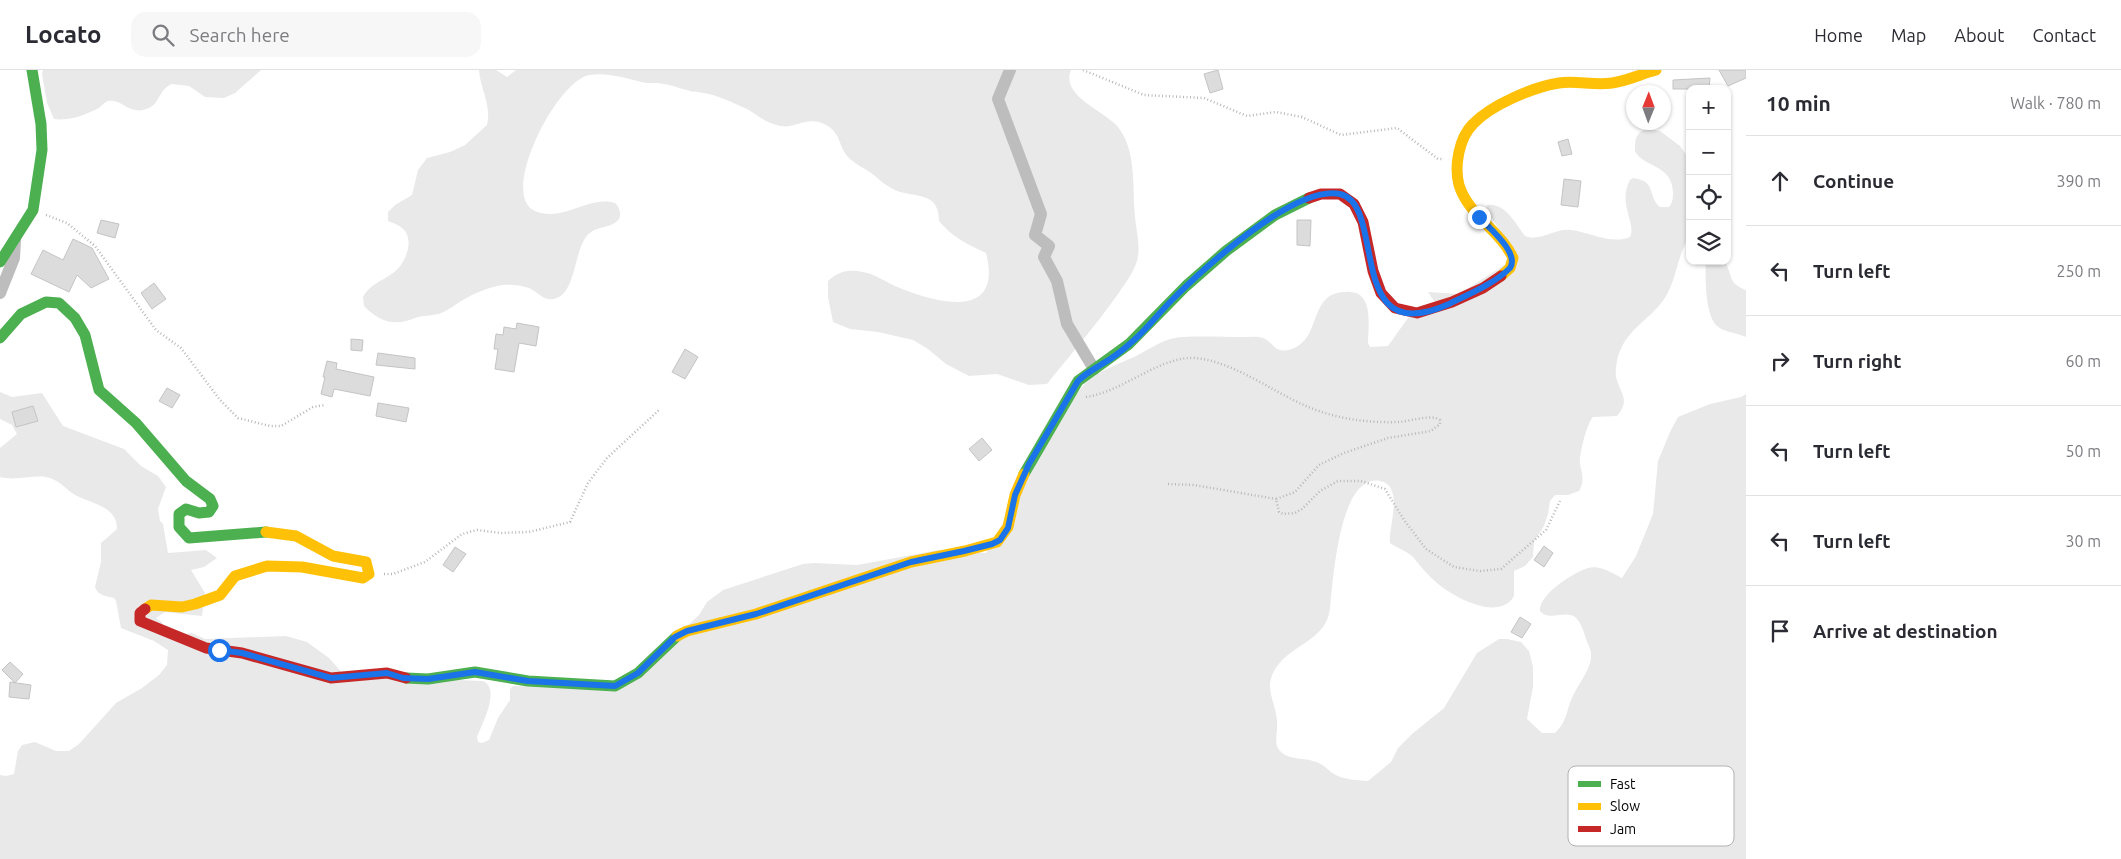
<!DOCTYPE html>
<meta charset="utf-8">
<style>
body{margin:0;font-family:Ubuntu,sans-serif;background:#f7f7f7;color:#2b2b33}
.controls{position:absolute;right:15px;top:15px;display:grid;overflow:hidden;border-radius:10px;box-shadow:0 1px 4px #0004}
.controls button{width:45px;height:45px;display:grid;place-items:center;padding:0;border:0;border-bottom:1px solid #e1e1e2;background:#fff;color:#2b2b33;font:25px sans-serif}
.compass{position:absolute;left:1626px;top:15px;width:45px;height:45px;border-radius:50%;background:#fff;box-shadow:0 1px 4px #0004;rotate:1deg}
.stop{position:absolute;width:15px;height:15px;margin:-11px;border:4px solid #1a73e8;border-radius:50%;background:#fff}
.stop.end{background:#1a73e8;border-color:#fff;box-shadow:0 1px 5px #0008}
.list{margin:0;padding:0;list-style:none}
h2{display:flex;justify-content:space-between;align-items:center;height:65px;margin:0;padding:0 20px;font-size:21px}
h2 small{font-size:16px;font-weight:400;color:#7c7c81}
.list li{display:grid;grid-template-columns:32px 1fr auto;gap:15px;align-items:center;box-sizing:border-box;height:90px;padding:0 20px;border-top:1px solid #e1e1e2}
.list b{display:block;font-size:19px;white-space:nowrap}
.list em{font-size:16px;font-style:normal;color:#7c7c81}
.icon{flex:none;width:28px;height:28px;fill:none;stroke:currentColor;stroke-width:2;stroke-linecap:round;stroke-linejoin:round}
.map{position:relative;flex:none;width:1746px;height:789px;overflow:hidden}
header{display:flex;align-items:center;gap:30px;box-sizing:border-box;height:70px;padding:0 25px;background:#fff;border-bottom:1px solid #e1e1e2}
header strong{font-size:24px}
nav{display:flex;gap:28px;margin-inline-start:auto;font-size:18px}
.search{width:350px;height:45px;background:#f7f7f7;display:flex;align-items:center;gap:12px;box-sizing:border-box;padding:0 18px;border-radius:15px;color:#7c7c81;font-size:19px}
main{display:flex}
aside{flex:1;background:#fff}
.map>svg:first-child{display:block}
.green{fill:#e9e9e9}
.building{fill:#dcdcdc;stroke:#c4c4c4}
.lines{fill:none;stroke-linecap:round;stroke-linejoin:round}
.path{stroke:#b8b8b8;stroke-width:2.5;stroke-dasharray:1 2.5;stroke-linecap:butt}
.street{stroke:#bdbdbd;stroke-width:12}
.fast{stroke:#4caf50;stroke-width:11}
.slow{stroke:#ffc107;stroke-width:11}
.jam{stroke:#c62828;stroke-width:11}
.route{stroke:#1a73e8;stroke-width:6}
.key{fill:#fff;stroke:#b2b2b2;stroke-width:1}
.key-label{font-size:14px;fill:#000}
</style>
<header>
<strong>Locato</strong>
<div class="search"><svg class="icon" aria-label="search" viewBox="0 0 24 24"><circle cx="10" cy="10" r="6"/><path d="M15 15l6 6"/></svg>Search here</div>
<nav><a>Home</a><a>Map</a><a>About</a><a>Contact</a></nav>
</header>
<main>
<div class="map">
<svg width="1746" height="789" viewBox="0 0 1746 789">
<rect width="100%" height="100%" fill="#fff"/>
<path class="green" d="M 43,0 L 261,0 L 235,23 L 224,28 L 205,27 L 189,16 L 172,14 C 160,18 159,34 149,38 C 129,47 123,28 108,31 C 105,32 101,36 99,38 C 85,45 70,51 54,49 L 47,33 L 42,4 Z
M 479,0 L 496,0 L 507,7 L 516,0 L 1071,0 C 1060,26 1105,41 1118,57 C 1137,81 1132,117 1135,146 C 1136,160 1141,177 1137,191 C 1133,204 1125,213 1118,224 C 1096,255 1071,284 1047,314 L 1029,315 L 997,304 L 969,306 L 946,294 L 928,279 L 913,270 L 878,262 L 850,259 L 833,252 L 828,227 L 828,211 C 839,201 849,199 863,202 C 875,204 884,211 895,216 C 932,232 1004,253 986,183 C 967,174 952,167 939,151 C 939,124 920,127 900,122 C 894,120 888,116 883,113 C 879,110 876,106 871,103 C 864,98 857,95 850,89 C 837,77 843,63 824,54 C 806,46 796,59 780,56 C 762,52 756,42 740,36 C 728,30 711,23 697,22 C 696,21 691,22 690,21 C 679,18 669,14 657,13 C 653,13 649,13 646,13 C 628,9 608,2 590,5 C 557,9 498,126 535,141 C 564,153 587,125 615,133 C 620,137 623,148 616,152 C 607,159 594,156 586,167 C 575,181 575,219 559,227 C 545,234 540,223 529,218 C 521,215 510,214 502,215 C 490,217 474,223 463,230 C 456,234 449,240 441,243 C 434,246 425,245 418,247 C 395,256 382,254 364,236 L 363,227 C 370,214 381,212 393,203 C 405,195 416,169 402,158 C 399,155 393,153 388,151 L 388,142 L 395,135 L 412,125 L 418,100 L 427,88 L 450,82 L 465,75 L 487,55 C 492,36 480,18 479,0 Z
M 1647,59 L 1660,61 L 1680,76 L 1690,90 L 1690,166 C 1676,186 1677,213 1662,232 C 1649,249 1628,260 1620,281 C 1617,287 1615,301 1616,307 C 1620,324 1631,329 1617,346 L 1593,347 C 1587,353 1579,384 1580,394 C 1582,405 1585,410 1579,421 L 1568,425 L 1555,425 L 1550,431 L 1548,444 L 1544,456 L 1534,472 L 1533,487 L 1525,496 L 1514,501 L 1514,526 C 1500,551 1458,529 1442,517 C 1431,509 1421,497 1413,487 C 1407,481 1397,478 1390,473 C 1388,457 1405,416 1380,411 C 1339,403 1333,512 1330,538 C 1327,569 1295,573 1278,595 C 1274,600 1270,608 1270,615 C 1270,628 1277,640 1277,652 C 1278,662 1273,674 1280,681 C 1290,691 1304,687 1316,692 C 1323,694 1328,700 1334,704 C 1344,710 1357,710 1368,711 L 1391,692 L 1398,678 L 1412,664 L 1444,638 L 1477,583 L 1499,569 L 1507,569 L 1521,572 L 1529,581 L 1533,597 L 1533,617 L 1527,649 L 1542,663 L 1555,663 C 1567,652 1566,641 1572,628 C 1577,616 1591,599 1591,587 C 1592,580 1588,575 1586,569 C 1584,562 1581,553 1576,548 C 1567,539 1549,552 1540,541 C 1538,525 1574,502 1588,498 C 1600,495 1612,503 1622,508 L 1636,486 L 1653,444 L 1658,391 L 1670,362 L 1678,347 L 1710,334 L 1741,327 L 1746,324 L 1746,789 L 0,789 L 0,705 L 6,706 L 14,704 L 18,681 L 22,675 L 35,672 L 56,681 L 69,681 L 79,674 L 116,633 L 142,618 L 159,605 L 167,595 L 168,580 L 154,571 L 121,558 L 116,531 L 114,528 C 107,526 98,526 95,517 L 101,492 L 101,473 L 117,459 C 117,434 88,434 72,423 C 64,417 57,409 46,407 C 31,405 16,411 0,407 L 0,378 L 17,364 L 12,355 L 0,349 L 0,322 L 12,327 L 42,323 L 63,356 L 124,379 L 141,396 L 158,406 L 166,417 L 158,439 L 160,451 L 163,454 L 168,483 L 206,480 L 217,488 L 204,497 L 191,500 L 205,523 L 202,546 L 165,542 L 156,548 L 162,552 L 164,558 L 184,564 L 192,563 L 205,569 L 286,566 L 307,572 L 329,588 L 345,606 L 483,611 C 501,619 482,654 477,667 L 478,672 L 482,673 L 489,670 L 498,648 L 510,630 L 510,619 L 513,616 L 622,618 L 699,545 L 707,532 L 723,520 L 803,494 L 814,493 L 857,495 L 939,480 L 986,483 C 1009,442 1031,401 1055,361 C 1064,347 1072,329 1083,316 C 1097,300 1120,294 1138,285 C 1153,277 1167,267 1183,267 C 1203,266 1224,267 1244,267 C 1249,267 1258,266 1263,268 C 1274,272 1274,285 1292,279 C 1324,268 1306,219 1351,222 C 1374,224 1368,257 1368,273 L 1370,277 L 1388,276 L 1408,248 L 1438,237 L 1428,222 L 1459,224 L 1517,187 L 1486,139 L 1487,135 C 1505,132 1516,154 1525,166 C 1542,172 1554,158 1571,160 C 1590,162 1610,175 1630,167 C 1637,153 1617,134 1630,110 L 1633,108 C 1657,111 1647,126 1660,137 L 1669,137 C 1673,132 1673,128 1673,122 C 1672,94 1642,97 1635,81 C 1635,71 1635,62 1647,59 Z
M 1706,191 L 1725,191 C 1733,207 1728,213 1746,220 L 1746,267 C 1738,263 1723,262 1717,256 C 1705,245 1705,207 1706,191 Z"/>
<path class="building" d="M 1218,0 L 1223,19 L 1210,23 L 1204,4 Z
M 1719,0 L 1746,0 L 1746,8 L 1728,16 Z
M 1710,8 L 1709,19 L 1673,19 L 1673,10 Z
M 1568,69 L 1572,84 L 1562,86 L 1558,72 Z
M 1564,109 L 1581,111 L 1578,137 L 1561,135 Z
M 101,150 L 119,154 L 115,168 L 97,163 Z
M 1297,150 L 1311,150 L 1310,176 L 1297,175 Z
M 73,169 L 92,178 L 109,209 L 91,218 L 77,205 L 69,222 L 31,204 L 43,180 L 63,190 Z
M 154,213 L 166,229 L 152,239 L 141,223 Z
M 517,253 L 539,257 L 536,276 L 519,273 L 514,302 L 495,299 L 498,279 L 494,279 L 496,264 L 503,265 L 504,257 L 516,259 Z
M 351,269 L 363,270 L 362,281 L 351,280 Z
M 685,279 L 698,287 L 685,309 L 672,302 Z
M 378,283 L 415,288 L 415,299 L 376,295 Z
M 327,291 L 337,293 L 336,299 L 374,307 L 370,326 L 334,319 L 332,327 L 321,324 L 325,307 L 323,307 Z
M 167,318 L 180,325 L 172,338 L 159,331 Z
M 378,333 L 409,338 L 406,352 L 376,346 Z
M 33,336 L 38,351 L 16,357 L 12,342 Z
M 982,368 L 992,380 L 979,391 L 969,379 Z
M 1544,476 L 1553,483 L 1544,497 L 1534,490 Z
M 455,477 L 466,484 L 453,502 L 443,495 Z
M 1520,547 L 1531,554 L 1522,568 L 1511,562 Z
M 10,592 L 23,604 L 15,613 L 2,600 Z
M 10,612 L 31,615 L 29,629 L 9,627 Z"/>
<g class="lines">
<path class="path" d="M 1083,0 L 1144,25 L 1204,28 L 1247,46 L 1276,42 L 1302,47 L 1341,65 L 1397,58 L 1438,89 L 1444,89
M 46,145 L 67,153 L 95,176 L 156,260 L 181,278 L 220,330 L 238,348 L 270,356 L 281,356 L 313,337 L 325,335
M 1086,327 C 1121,322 1154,291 1188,288 C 1225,286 1273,322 1306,336 C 1336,349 1367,353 1399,352 C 1411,351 1424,346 1436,348 L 1440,350 L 1440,354 L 1431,361 L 1388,368 L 1344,383 L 1319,395 L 1295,422 L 1276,429 L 1279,442 L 1283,444 L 1295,443 L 1302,439 L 1320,421 L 1338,411 L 1361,411 L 1385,419 L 1404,450 L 1426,479 L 1454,497 L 1480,501 L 1501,499 L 1546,460 L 1560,431
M 1168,414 L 1194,415 L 1276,429
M 384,504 L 393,504 L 425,492 L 462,464 L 477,460 L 501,463 L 529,462 L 570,452 L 588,413 L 607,388 L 659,340"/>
<path class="street" d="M 1010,0 L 998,29 L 1041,144 L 1035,165 L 1049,176 L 1044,187 L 1057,211 L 1067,254 L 1094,299
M 0,223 L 14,188 L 15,170"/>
<path class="fast" d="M 0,192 L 33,140 L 42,80 L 41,54 L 32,0
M 0,268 L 21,244 L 46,232 L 59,233 L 75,248 L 85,265 L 99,320 L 136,353 L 186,411 L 210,429 L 213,436 L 209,442 L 199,443 L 186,439 L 179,444 L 179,457 L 189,468 L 266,462
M 1024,404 L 1078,311 L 1129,274 L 1186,216 L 1226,181 L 1275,145 L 1309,128
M 406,608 L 428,609 L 475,602 L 528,611 L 615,616 L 638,603 L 677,566"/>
<path class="slow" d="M 1501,206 L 1510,198 L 1513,188 C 1500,160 1468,145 1459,115 C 1454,96 1459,68 1473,54 C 1491,35 1533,17 1559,13 C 1576,10 1594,16 1612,13 C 1627,11 1641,4 1656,0
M 145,539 L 151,535 L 182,537 L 195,534 L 220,525 L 235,506 L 267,496 L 302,497 L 363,508 L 369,504 L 366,492 L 333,486 L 296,466 L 266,462
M 677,566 L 687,561 L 756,544 L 911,492 L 965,481 L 997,472 L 1008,457 L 1015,425 L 1024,404"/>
<path class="jam" d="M 1309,128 L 1321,124 L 1340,124 L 1354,134 L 1363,152 L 1373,201 L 1381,223 L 1395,238 L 1417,243 L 1452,232 L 1483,218 L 1501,206
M 145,539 L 140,543 L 140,551 L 206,578 L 242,583 L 331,608 L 387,603 L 406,608"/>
</g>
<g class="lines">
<path class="route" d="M 219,580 L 242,583 L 331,608 L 387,603 L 403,608 L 428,609 L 475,602 L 528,611 L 615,616 L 638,603 L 675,567 L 687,561 L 756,544 L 911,492 L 964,481 L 992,474 L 1000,470 L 1008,458 L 1015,425 L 1029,394 L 1078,311 C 1086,303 1093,300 1102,294 C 1113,288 1123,280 1133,271 C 1147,259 1158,244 1172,230 C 1202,200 1295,114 1340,124 C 1388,135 1343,282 1449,234 C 1469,224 1494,214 1510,198 C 1520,183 1489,158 1479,147"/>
</g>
<rect x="1568" y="696" width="166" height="80" rx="8" class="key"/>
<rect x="1578" y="711" width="23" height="6" fill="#4caf50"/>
<rect x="1578" y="733" width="23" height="7" fill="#ffc107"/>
<rect x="1578" y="756" width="23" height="6" fill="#c62828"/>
<g class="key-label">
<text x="1610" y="719">Fast</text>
<text x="1610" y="741">Slow</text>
<text x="1610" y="764">Jam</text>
</g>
</svg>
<div class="controls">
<button>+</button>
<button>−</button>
<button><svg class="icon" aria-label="locate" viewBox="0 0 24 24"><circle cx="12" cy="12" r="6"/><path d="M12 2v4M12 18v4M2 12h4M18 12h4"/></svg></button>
<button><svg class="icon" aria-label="layers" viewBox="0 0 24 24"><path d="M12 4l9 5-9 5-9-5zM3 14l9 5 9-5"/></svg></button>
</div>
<svg class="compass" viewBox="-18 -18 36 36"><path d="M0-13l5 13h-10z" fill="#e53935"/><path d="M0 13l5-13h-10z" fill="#7c7c81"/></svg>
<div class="stop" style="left:219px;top:580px"></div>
<div class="stop end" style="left:1479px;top:147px"></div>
</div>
<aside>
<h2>10 min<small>Walk · 780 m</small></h2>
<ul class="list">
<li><svg class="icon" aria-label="ahead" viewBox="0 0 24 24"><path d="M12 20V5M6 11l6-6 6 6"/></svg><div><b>Continue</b></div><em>390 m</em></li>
<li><svg class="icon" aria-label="left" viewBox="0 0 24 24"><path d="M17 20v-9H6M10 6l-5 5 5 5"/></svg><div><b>Turn left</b></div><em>250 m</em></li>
<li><svg class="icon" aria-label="right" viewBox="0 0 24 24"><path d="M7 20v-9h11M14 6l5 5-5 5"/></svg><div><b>Turn right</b></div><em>60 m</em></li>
<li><svg class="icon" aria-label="left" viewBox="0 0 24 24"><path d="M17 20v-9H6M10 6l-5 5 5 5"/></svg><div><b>Turn left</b></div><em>50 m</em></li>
<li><svg class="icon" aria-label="left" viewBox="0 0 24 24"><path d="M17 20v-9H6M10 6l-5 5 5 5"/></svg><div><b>Turn left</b></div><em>30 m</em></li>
<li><svg class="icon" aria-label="arrive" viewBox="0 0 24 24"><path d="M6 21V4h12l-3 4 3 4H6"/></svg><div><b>Arrive at destination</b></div></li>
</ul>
</aside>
</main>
